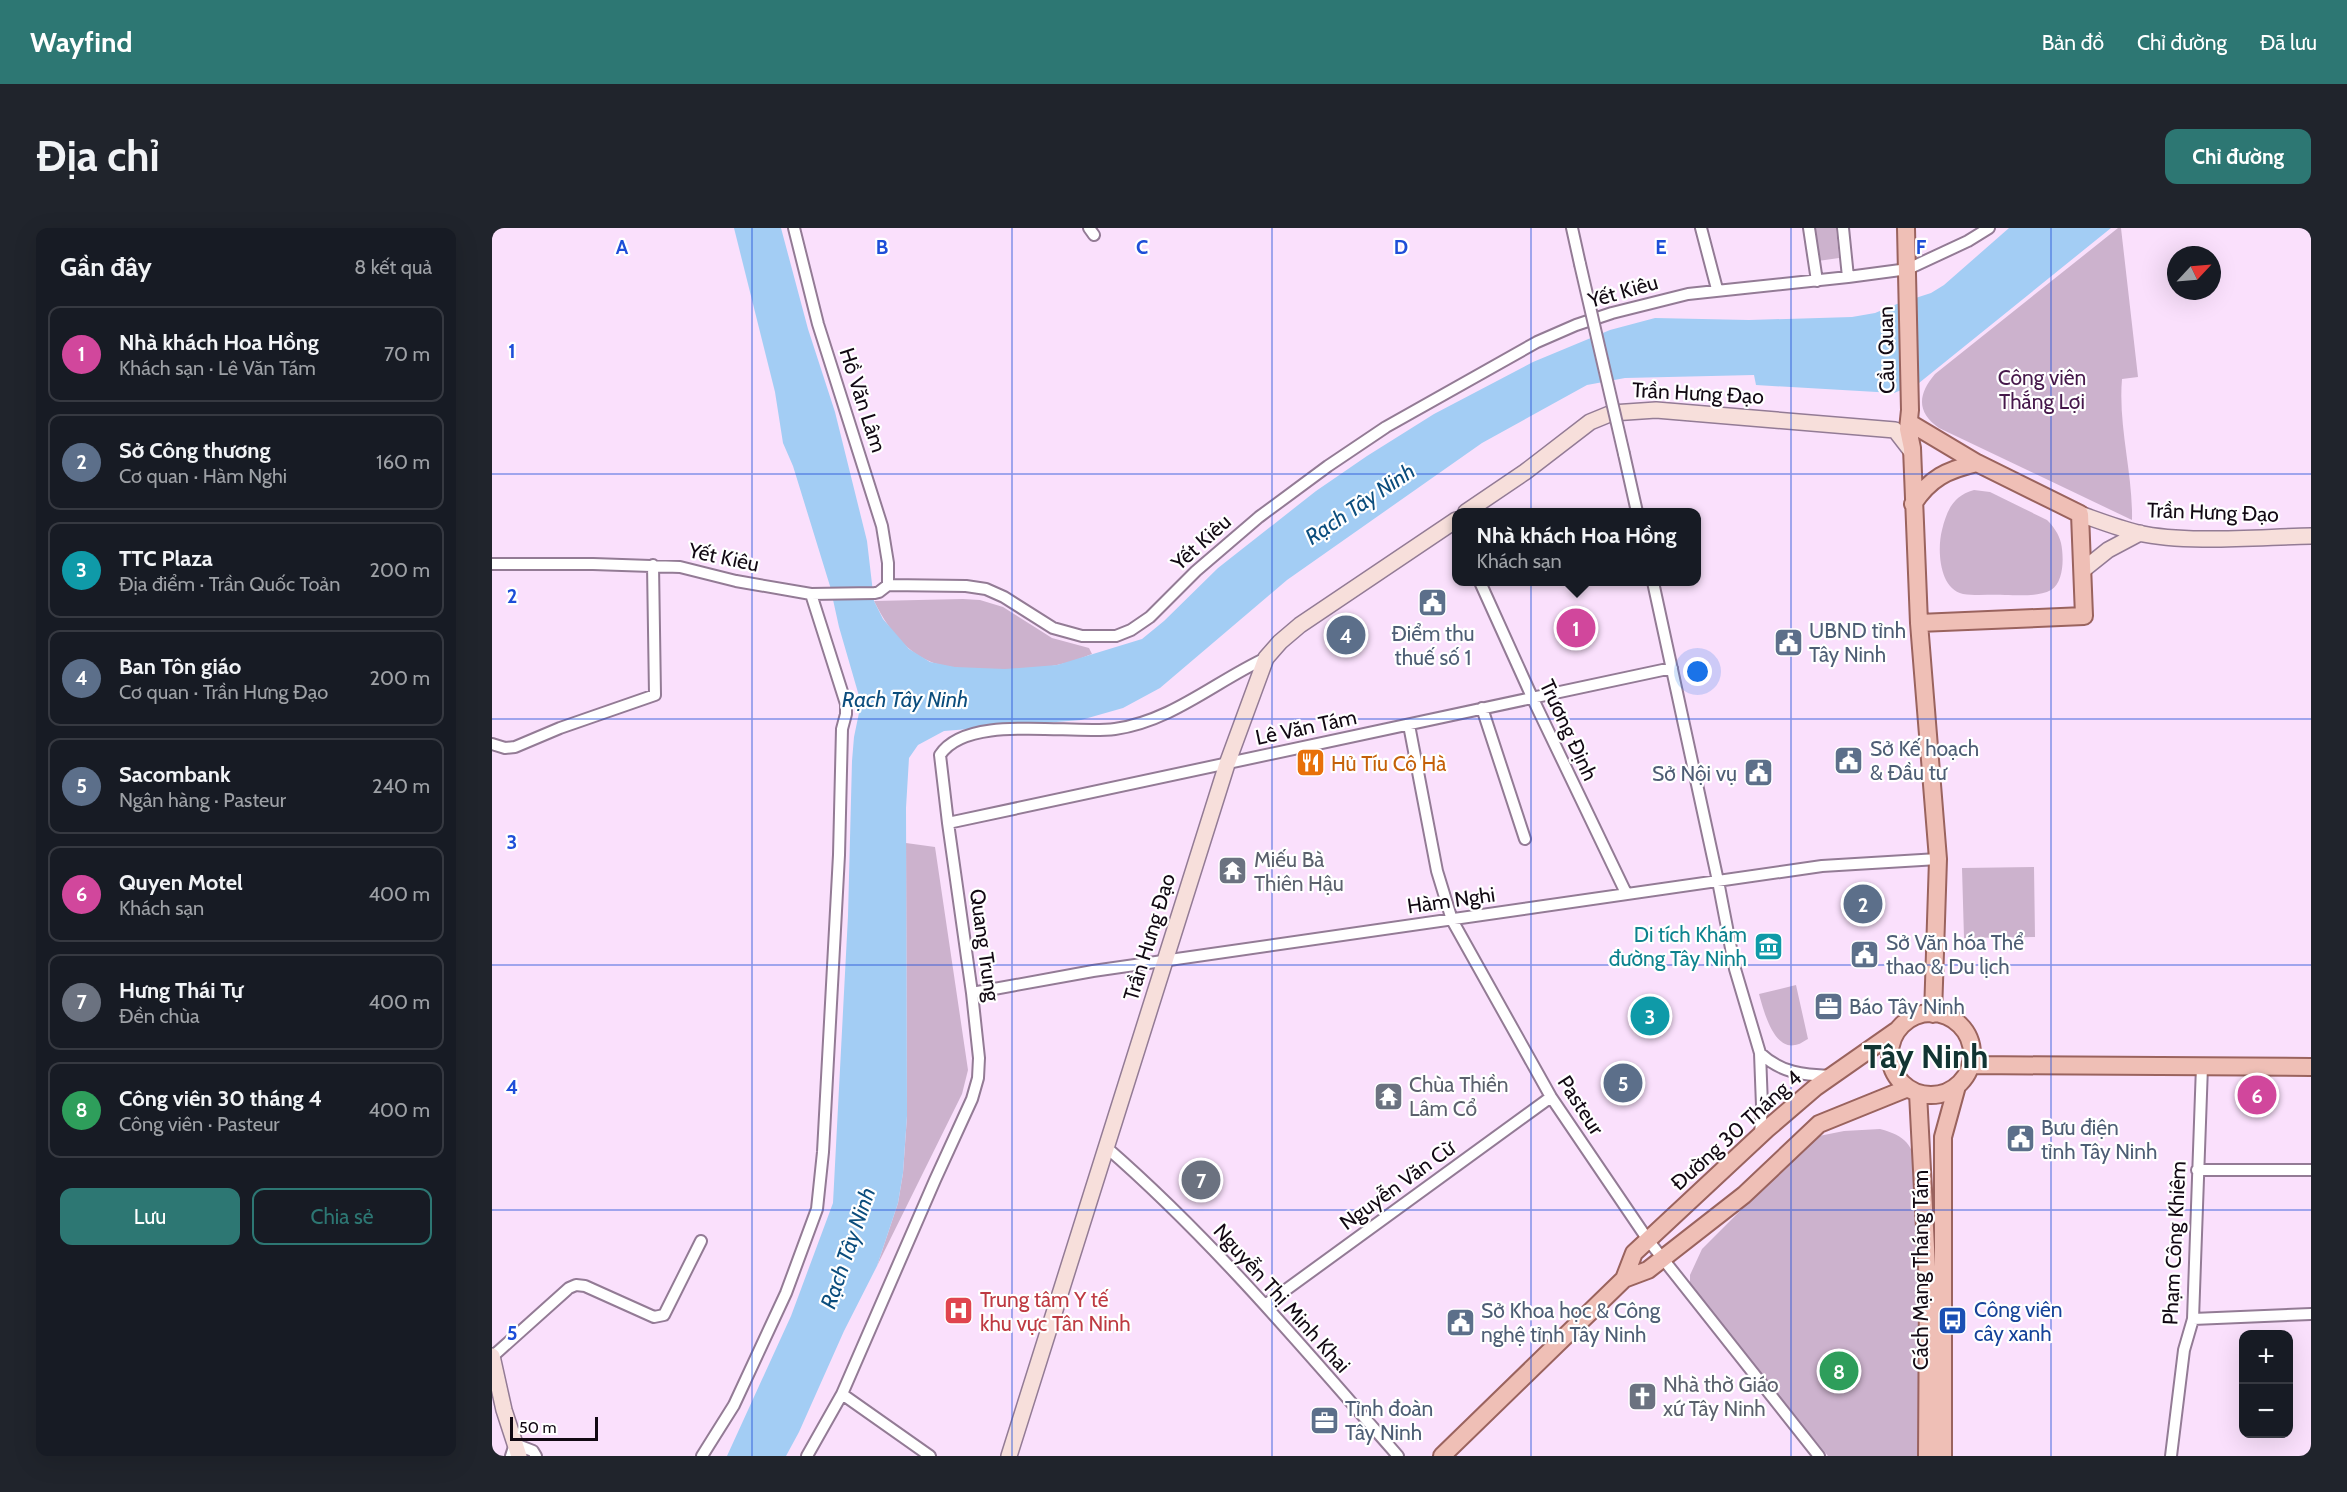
<!DOCTYPE html>
<html lang="vi">
<meta charset="utf-8">
<style>
body{margin:0;font-family:Cabin,sans-serif;background:#20242c;color:#f1f3f6}
.controls{position:absolute;right:18px;bottom:18px;display:grid;overflow:hidden;border-radius:12px;box-shadow:0 6px 24px #0002}
.controls button{width:54px;height:54px;display:grid;place-items:center;padding:0;border:0;border-bottom:2px solid #363941;background:#171b24;color:#f1f3f6;font:30px sans-serif}
.compass{position:absolute;left:1675px;top:18px;width:54px;height:54px;border-radius:50%;background:#171b24;box-shadow:0 6px 24px #0002;rotate:64deg}
.scale{position:absolute;left:18px;bottom:15px;width:88px;box-sizing:border-box;padding-left:6px;border:3px solid #120913;border-top:0;font-size:16px;line-height:21px;white-space:nowrap;color:#120913;-webkit-text-stroke:4px #fff;paint-order:stroke}
.you{position:absolute;left:1206px;top:444px;width:21px;height:21px;margin:-15px;border:4px solid #fff;border-radius:50%;background:#1a73e8;box-shadow:0 0 0 9px #1a73e833}
.badge{display:grid;place-items:center;width:39px;height:39px;border-radius:50%;background:#2d7773;color:#fff;font-size:20px;font-weight:700}
.pin{position:absolute;translate:-50% -50%;border:3px solid #fff;box-shadow:0 2px 6px #0006}
.popup{position:absolute;left:960px;top:280px;width:249px;height:78px;box-sizing:border-box;display:grid;place-content:center;border-radius:12px;background:#171b24;filter:drop-shadow(0 2px 4px #0005);font-size:20px;white-space:nowrap;color:#9ea1a6}
.popup b{font-size:22px;color:#f1f3f6}
.popup::after{content:'';position:absolute;left:50%;top:100%;margin-left:-12px;border:12px solid transparent;border-top-color:#171b24}
.list{margin:0;padding:0;list-style:none}
h2{display:flex;justify-content:space-between;align-items:center;height:78px;margin:0;padding:0 24px;font-size:26px}
h2 small{font-size:20px;font-weight:400;color:#9ea1a6}
.list li{display:grid;grid-template-columns:39px 1fr auto;gap:18px;align-items:center;box-sizing:border-box;height:96px;margin:0 12px 12px;padding:0 12px;border:2px solid #363941;border-radius:12px}
.list b{display:block;font-size:22px;white-space:nowrap}
.list p{margin:0;font-size:20px;white-space:nowrap;color:#9ea1a6}
.list em{font-size:20px;font-style:normal;color:#9ea1a6}
.actions{display:flex;gap:12px;padding:18px 24px}
.actions a{flex:1;padding:14px 0;border:2px solid #2d7773;border-radius:12px;text-align:center;font-size:21px;color:#2d7773}
.actions .main{background:#2d7773;color:#fff}
.map{position:relative;flex:none;width:1819px;height:1228px;overflow:hidden;border-radius:12px}
header{display:flex;align-items:center;gap:36px;box-sizing:border-box;height:84px;padding:0 30px;background:#2d7773;color:#fff}
header strong{font-size:28px}
nav{display:flex;gap:33px;margin-inline-start:auto;font-size:21px}
.intro{display:flex;align-items:center;justify-content:space-between;box-sizing:border-box;height:144px;padding:0 36px}
h1{margin:0;font-size:42px}
.button{padding:15px 27px;border-radius:12px;background:#2d7773;color:#fff;font-size:21px;font-weight:700}
main{display:flex;gap:36px;padding:0 36px}
aside{flex:1;background:#171b24;border-radius:12px;box-shadow:0 6px 24px #0002}
.map>svg:first-child{display:block}
.green{fill:#ccb2cd}
.water{fill:#a3cdf4}
.lines{fill:none;stroke-linecap:round;stroke-linejoin:round}
.street-casing{stroke:#937b95;stroke-width:14}
.secondary-casing{stroke:#937b95;stroke-width:18}
.primary-casing{stroke:#9a635e;stroke-width:20}
.street{stroke:#fff;stroke-width:10}
.secondary{stroke:#f7dfdb;stroke-width:15}
.primary{stroke:#efbfb6;stroke-width:16}
.street-bridge-casing{stroke:#937b95;stroke-width:14;stroke-linecap:butt}
.street-bridge{stroke:#fff;stroke-width:10}
.grid{fill:none;stroke:#1d4ed8;stroke-width:1.5;stroke-opacity:0.55}
.labels{text-anchor:middle;dominant-baseline:central;stroke-width:4.5;stroke-linejoin:round;paint-order:stroke}
.street-label{font-size:21px;fill:#120913;stroke:#fff}
.park-label{font-size:21px;fill:#46184b;stroke:#fff}
.service-label{font-size:21px;fill:#4e5e75;stroke:#fff;text-anchor:start}
.food-label{font-size:21px;fill:#c56008;stroke:#fff;text-anchor:start}
.worship-label{font-size:21px;fill:#5b616d;stroke:#fff;text-anchor:start}
.culture-label{font-size:21px;fill:#0d838f;stroke:#fff;text-anchor:end}
.health-label{font-size:21px;fill:#be3a42;stroke:#fff;text-anchor:start}
.transit-label{font-size:21px;fill:#164399;stroke:#fff;text-anchor:start}
.water-label{font-size:22px;font-style:italic;fill:#0b4d7d;stroke:#fff}
.town-label{font-size:33px;font-weight:bold;fill:#123533;stroke:#fff}
.grid-label{font-size:20px;text-anchor:middle;font-weight:bold;fill:#1d4ed8;stroke:#fff;stroke-width:4.5;stroke-linejoin:round;paint-order:stroke}
</style>
<header>
<strong>Wayfind</strong>
<nav><a>Bản đồ</a><a>Chỉ đường</a><a>Đã lưu</a></nav>
</header>
<div class="intro"><h1>Địa chỉ</h1><a class="button">Chỉ đường</a></div>
<main>
<aside>
<h2>Gần đây<small>8 kết quả</small></h2>
<ul class="list">
<li><span class="badge" style="background:#d1479c">1</span><div><b>Nhà khách Hoa Hồng</b><p>Khách sạn · Lê Văn Tám</p></div><em>70 m</em></li>
<li><span class="badge" style="background:#5c6f8a">2</span><div><b>Sở Công thương</b><p>Cơ quan · Hàm Nghi</p></div><em>160 m</em></li>
<li><span class="badge" style="background:#0f9aa8">3</span><div><b>TTC Plaza</b><p>Địa điểm · Trần Quốc Toản</p></div><em>200 m</em></li>
<li><span class="badge" style="background:#5c6f8a">4</span><div><b>Ban Tôn giáo</b><p>Cơ quan · Trần Hưng Đạo</p></div><em>200 m</em></li>
<li><span class="badge" style="background:#5c6f8a">5</span><div><b>Sacombank</b><p>Ngân hàng · Pasteur</p></div><em>240 m</em></li>
<li><span class="badge" style="background:#d1479c">6</span><div><b>Quyen Motel</b><p>Khách sạn</p></div><em>400 m</em></li>
<li><span class="badge" style="background:#6b7280">7</span><div><b>Hưng Thái Tự</b><p>Đền chùa</p></div><em>400 m</em></li>
<li><span class="badge" style="background:#2e9e5b">8</span><div><b>Công viên 30 tháng 4</b><p>Công viên · Pasteur</p></div><em>400 m</em></li>
</ul>
<div class="actions"><a class="main">Lưu</a><a>Chia sẻ</a></div>
</aside>
<div class="map">
<svg width="1819" height="1228" viewBox="0 0 1819 1228">
<rect width="100%" height="100%" fill="#fae0fc"/>
<path class="green" d="M 1322,0 L 1344,0 L 1347,30 L 1326,33 Z
M 1626,0 L 1629,0 L 1646,149 L 1630,151 C 1626,198 1641,245 1640,292 L 1447,200 C 1424,184 1426,166 1443,146 Z
M 1482,262 L 1498,264 L 1555,292 C 1561,298 1567,306 1569,315 C 1572,329 1572,354 1559,362 C 1547,369 1526,367 1513,367 C 1500,366 1485,368 1471,366 C 1447,361 1445,321 1450,302 C 1455,282 1461,268 1482,262 Z
M 471,371 L 488,372 L 511,379 L 560,410 L 597,420 L 600,426 C 589,430 577,435 565,437 C 537,443 462,445 437,433 C 411,422 394,397 382,373 Z
M 414,615 L 443,619 L 476,842 L 470,866 L 385,1038 L 406,975 L 411,945 L 415,888 Z
M 1542,639 L 1543,709 L 1472,710 L 1470,640 Z
M 1304,757 L 1316,811 C 1312,813 1307,817 1303,817 C 1281,822 1271,780 1267,766 Z
M 1388,901 C 1414,908 1421,917 1425,942 L 1429,1228 L 1336,1228 L 1198,1058 L 1198,1047 L 1210,1021 L 1322,909 L 1352,903 Z"/>
<path class="water" d="M 242,0 L 289,0 L 316,101 L 343,184 L 375,313 L 382,373 L 391,391 L 417,421 L 438,434 L 463,439 L 513,441 L 565,437 L 650,411 L 672,393 L 726,340 L 824,263 L 875,228 L 942,186 L 1041,134 L 1118,102 L 1163,90 L 1257,92 L 1360,89 L 1383,85 L 1405,76 L 1439,65 L 1452,57 L 1517,0 L 1619,0 L 1427,155 L 1402,165 L 1264,157 L 1262,147 L 1133,150 L 1095,157 L 990,215 L 795,352 L 668,460 L 631,480 L 589,492 L 452,503 L 426,517 L 417,530 L 414,580 L 415,888 L 411,945 L 406,975 L 385,1038 L 352,1103 L 307,1204 L 294,1228 L 235,1228 L 299,1088 L 341,975 L 356,688 L 360,533 L 362,509 L 368,480 L 367,468 L 347,399 L 338,358 L 301,238 L 291,215 L 283,164 Z"/>
<g class="lines">
<defs>
<path id="street" d="M 302,0 L 326,96 L 390,298 L 396,335 L 396,357
M 597,0 L 602,7
M 1080,0 L 1088,36
M 1209,0 L 1225,61
M 1317,0 L 1325,53
M 1351,0 L 1356,49
M 1132,226 L 1145,284
M 0,336 L 101,336 L 188,339 L 244,353 L 319,366 L 383,365 L 387,364 L 396,357 L 474,358 L 494,361 L 512,369 L 561,400 L 590,408 L 624,408 L 639,402 L 658,389 L 704,343 L 767,289 L 836,238 L 894,199 L 1045,114 L 1084,97 L 1120,85 L 1196,66 L 1356,49 L 1416,41 L 1476,13 L 1497,0
M 988,354 L 1040,469 L 1134,665
M 1161,354 L 1226,653 L 1243,741 L 1268,825 L 1270,878 L 1268,908
M 990,480 L 1033,611
M 917,497 L 945,643 L 960,692 L 1059,869 L 1156,1012 L 1327,1228
M 0,516 L 13,520 L 23,519 L 68,500 L 163,467 L 161,337
M 456,595 L 1180,440
M 480,765 L 601,743 L 1330,638 L 1446,631
M 1268,825 C 1289,845 1311,847 1339,848
M 614,919 C 721,1012 812,1121 906,1228
M 1705,942 L 1819,942
M 773,1077 L 1059,869
M 1701,1091 L 1819,1086
M 0,1129 L 77,1060 L 84,1057 L 93,1058 L 162,1089 L 172,1087 L 209,1013
M 350,1166 L 438,1228
M 19,1228 L 23,1216 L 41,1223 L 44,1228
M 210,1228 L 242,1177 L 294,1065 L 325,981 L 331,924 L 347,627 L 350,501 L 354,486 L 354,476 L 319,366
M 315,1228 L 350,1166 L 443,952 L 480,871 L 486,850 L 487,830 L 480,765 L 456,595 L 448,527 C 475,485 578,507 623,501 C 680,493 724,453 774,430
M 1679,1228 L 1692,1122 L 1701,1091 L 1710,838"/>
<path id="secondary" d="M 974,284 L 1033,244 L 1098,194 L 1120,185 L 1164,182 L 1403,202 L 1420,224
M 1588,286 C 1608,293 1626,300 1646,305 C 1696,316 1767,309 1819,308
M 1591,342 L 1616,322 L 1648,305
M 0,1128 L 12,1182 L 27,1228
M 517,1228 L 735,536 L 774,430 L 788,414 L 808,397 L 964,292"/>
<path id="primary" d="M 1414,0 L 1418,182 L 1416,201 L 1420,220 L 1427,395 L 1446,631 L 1441,786
M 1418,195 L 1485,235 L 1588,286 L 1592,388 L 1427,395
M 1421,276 C 1438,250 1455,242 1485,235
M1398 826a41 41 0 1 1 82 0a41 41 0 1 1-82 0Z
M 1478,837 L 1819,839
M 1426,865 L 1436,1058 L 1435,1228
M 1132,1051 L 1156,1042 L 1252,967 L 1327,896 L 1416,860
M 950,1228 L 1132,1051 L 1142,1025 L 1275,901 L 1324,859 L 1404,803
M 1451,1228 L 1451,909 L 1465,858"/>
</defs>
<use href="#street" class="street-casing"/>
<use href="#secondary" class="secondary-casing"/>
<use href="#primary" class="primary-casing"/>
<use href="#street" class="street"/>
<use href="#secondary" class="secondary"/>
<use href="#primary" class="primary"/>
<defs>
<path id="street-bridge" d="M 1088,36 L 1132,226"/>
</defs>
<use href="#street-bridge" class="street-bridge-casing"/>
<use href="#street-bridge" class="street-bridge"/>
</g>
<path class="grid" d="M 260,0 L 260,1228M 520,0 L 520,1228M 780,0 L 780,1228M 1039,0 L 1039,1228M 1299,0 L 1299,1228M 1559,0 L 1559,1228M 0,246 L 1819,246M 0,491 L 1819,491M 0,737 L 1819,737M 0,982 L 1819,982"/>
<defs>
<symbol id="civic-square" viewBox="-11 -11 22 22"><rect x="-9" y="-9" width="18" height="18" rx="4" fill="#5c6f8a" stroke="#fff"/><path d="M-.6-6.5H3V-4.5H.6V-3L4-1V1h2V6H-6V1h2V-1L-.6-3ZM-1.2 2.5V6h2.4V2.5Z" fill="#fff"/></symbol>
<symbol id="restaurant-square" viewBox="-11 -11 22 22"><rect x="-9" y="-9" width="18" height="18" rx="4" fill="#e8710a" stroke="#fff"/><path d="M-5-6h1v4h1v-4h1v4h1v-4h1v5L-1.5 .5V6h-2V.5L-5-1ZM5-6V6H3V1.5H1.5Q1.5-4 5-6Z" fill="#fff"/></symbol>
<symbol id="temple-square" viewBox="-11 -11 22 22"><rect x="-9" y="-9" width="18" height="18" rx="4" fill="#6b7280" stroke="#fff"/><path d="M0-6L5-2H3V0L6.5 2.5H4V6H1.5V3h-3V6H-4V2.5H-6.5L-3 0V-2H-5Z" fill="#fff"/></symbol>
<symbol id="museum-square" viewBox="-11 -11 22 22"><rect x="-9" y="-9" width="18" height="18" rx="4" fill="#0f9aa8" stroke="#fff"/><path d="M0-6L6-3V-2H-6V-3ZM-5-1h2V3h-2ZM-1-1h2V3h-2ZM3-1h2V3H3ZM-6 4H6V6H-6Z" fill="#fff"/></symbol>
<symbol id="office-square" viewBox="-11 -11 22 22"><rect x="-9" y="-9" width="18" height="18" rx="4" fill="#5c6f8a" stroke="#fff"/><path d="M-6-3h4V-5.5h4V-3h4V5H-6ZM-1-4.5V-3h2v-1.5ZM-6 0V1H6V0Z" fill="#fff"/></symbol>
<symbol id="hospital-square" viewBox="-11 -11 22 22"><rect x="-9" y="-9" width="18" height="18" rx="4" fill="#e0444e" stroke="#fff"/><path d="M-5-5h3v3.5h4V-5h3V5h-3V1.5h-4V5h-3Z" fill="#fff"/></symbol>
<symbol id="bus-square" viewBox="-11 -11 22 22"><rect x="-9" y="-9" width="18" height="18" rx="4" fill="#1a4fb4" stroke="#fff"/><path d="M-5-6H5V4H4V6H2V4H-2V6H-4V4H-5ZM-3.5-4V0h7V-4ZM-3.5 1.2v1.5H-2V1.2ZM2 1.2v1.5H3.5V1.2Z" fill="#fff"/></symbol>
<symbol id="church-square" viewBox="-11 -11 22 22"><rect x="-9" y="-9" width="18" height="18" rx="4" fill="#6b7280" stroke="#fff"/><path d="M-1.2-6h2.4v3.5h3.3v2.4h-3.3V6h-2.4V-.1h-3.3v-2.4h3.3Z" fill="#fff"/></symbol>
</defs>
<g fill-rule="evenodd">
<use href="#civic-square" x="924" y="358" width="33" height="33"/>
<use href="#civic-square" x="1280" y="398" width="33" height="33"/>
<use href="#civic-square" x="1340" y="516" width="33" height="33"/>
<use href="#restaurant-square" x="802" y="518" width="33" height="33"/>
<use href="#civic-square" x="1250" y="528" width="33" height="33"/>
<use href="#temple-square" x="724" y="626" width="33" height="33"/>
<use href="#museum-square" x="1260" y="702" width="33" height="33"/>
<use href="#civic-square" x="1356" y="710" width="33" height="33"/>
<use href="#office-square" x="1320" y="762" width="33" height="33"/>
<use href="#temple-square" x="880" y="852" width="33" height="33"/>
<use href="#civic-square" x="1512" y="894" width="33" height="33"/>
<use href="#hospital-square" x="450" y="1066" width="33" height="33"/>
<use href="#bus-square" x="1444" y="1076" width="33" height="33"/>
<use href="#civic-square" x="952" y="1078" width="33" height="33"/>
<use href="#church-square" x="1134" y="1152" width="33" height="33"/>
<use href="#office-square" x="816" y="1176" width="33" height="33"/>
</g>
<g class="labels">
<g class="street-label">
<text transform="translate(1131 63) rotate(-16)">Yết Kiêu</text>
<text transform="translate(1394 122) rotate(-91)">Cầu Quan</text>
<text transform="translate(1206 165) rotate(3)">Trần Hưng Đạo</text>
<text transform="translate(371 172) rotate(72)">Hồ Văn Lâm</text>
<text transform="translate(1721 284) rotate(2)">Trần Hưng Đạo</text>
<text transform="translate(709 314) rotate(-42)">Yết Kiêu</text>
<text transform="translate(232 329) rotate(12)">Yết Kiêu</text>
<text transform="translate(814 499) rotate(-12)">Lê Văn Tám</text>
<text transform="translate(1077 502) rotate(65)">Trương Định</text>
<text transform="translate(959 672) rotate(-8)">Hàm Nghi</text>
<text transform="translate(657 709) rotate(-73)">Trần Hưng Đạo</text>
<text transform="translate(493 717) rotate(82)">Quang Trung</text>
<text transform="translate(1089 877) rotate(57)">Pasteur</text>
<text transform="translate(1244 902) rotate(-42)">Đường 30 Tháng 4</text>
<text transform="translate(905 957) rotate(-36)">Nguyễn Văn Cừ</text>
<text transform="translate(1682 1015) rotate(-87)">Phạm Công Khiêm</text>
<text transform="translate(1428 1042) rotate(-90)">Cách Mạng Tháng Tám</text>
<text transform="translate(790 1070) rotate(48)">Nguyễn Thị Minh Khai</text>
</g>
<g class="park-label">
<text x="1550" y="149">Công viên<tspan x="1550" dy="24">Thắng Lợi</tspan></text>
</g>
<g class="service-label">
<text x="1317" y="402">UBND tỉnh<tspan x="1317" dy="24">Tây Ninh</tspan></text>
<text x="941" y="405" text-anchor="middle">Điểm thu<tspan x="941" dy="24">thuế số 1</tspan></text>
<text x="1378" y="520">Sở Kế hoạch<tspan x="1378" dy="24">&amp; Đầu tư</tspan></text>
<text x="1245" y="545" text-anchor="end">Sở Nội vụ</text>
<text x="1394" y="714">Sở Văn hóa Thể<tspan x="1394" dy="24">thao &amp; Du lịch</tspan></text>
<text x="1357" y="778">Báo Tây Ninh</text>
<text x="1549" y="899">Bưu điện<tspan x="1549" dy="24">tỉnh Tây Ninh</tspan></text>
<text x="989" y="1082">Sở Khoa học &amp; Công<tspan x="989" dy="24">nghệ tỉnh Tây Ninh</tspan></text>
<text x="853" y="1180">Tỉnh đoàn<tspan x="853" dy="24">Tây Ninh</tspan></text>
</g>
<g class="food-label">
<text x="839" y="535">Hủ Tíu Cô Hà</text>
</g>
<g class="worship-label">
<text x="762" y="631">Miếu Bà<tspan x="762" dy="24">Thiên Hậu</tspan></text>
<text x="917" y="856">Chùa Thiền<tspan x="917" dy="24">Lâm Cổ</tspan></text>
<text x="1171" y="1156">Nhà thờ Giáo<tspan x="1171" dy="24">xứ Tây Ninh</tspan></text>
</g>
<g class="culture-label">
<text x="1255" y="706">Di tích Khám<tspan x="1255" dy="24">đường Tây Ninh</tspan></text>
</g>
<g class="health-label">
<text x="488" y="1071">Trung tâm Y tế<tspan x="488" dy="24">khu vực Tân Ninh</tspan></text>
</g>
<g class="transit-label">
<text x="1482" y="1081">Công viên<tspan x="1482" dy="24">cây xanh</tspan></text>
</g>
<g class="water-label">
<text transform="translate(868 276) rotate(-34)">Rạch Tây Ninh</text>
<text x="413" y="471">Rạch Tây Ninh</text>
<text transform="translate(356 1020) rotate(-71)">Rạch Tây Ninh</text>
</g>
<g class="town-label">
<text x="1434" y="828">Tây Ninh</text>
</g>
</g>
<g class="grid-label">
<text x="130" y="26">A</text>
<text x="390" y="26">B</text>
<text x="650" y="26">C</text>
<text x="909" y="26">D</text>
<text x="1169" y="26">E</text>
<text x="1429" y="26">F</text>
<text x="20" y="130">1</text>
<text x="20" y="375">2</text>
<text x="20" y="621">3</text>
<text x="20" y="866">4</text>
<text x="20" y="1112">5</text>
</g>
</svg>
<div class="controls">
<button>+</button>
<button>−</button>
</div>
<svg class="compass" viewBox="-18 -18 36 36"><path d="M0-13l5 13h-10z" fill="#e53935"/><path d="M0 13l5-13h-10z" fill="#9ea1a6"/></svg>
<div class="scale">50 m</div>
<div class="you"></div>
<div class="pin badge" style="left:1084px;top:400px;background:#d1479c">1</div>
<div class="popup"><b>Nhà khách Hoa Hồng</b>Khách sạn</div>
<div class="pin badge" style="left:1371px;top:676px;background:#5c6f8a">2</div>
<div class="pin badge" style="left:1158px;top:788px;background:#0f9aa8">3</div>
<div class="pin badge" style="left:854px;top:407px;background:#5c6f8a">4</div>
<div class="pin badge" style="left:1131px;top:855px;background:#5c6f8a">5</div>
<div class="pin badge" style="left:1765px;top:867px;background:#d1479c">6</div>
<div class="pin badge" style="left:709px;top:952px;background:#6b7280">7</div>
<div class="pin badge" style="left:1347px;top:1143px;background:#2e9e5b">8</div>
</div>
</main>
